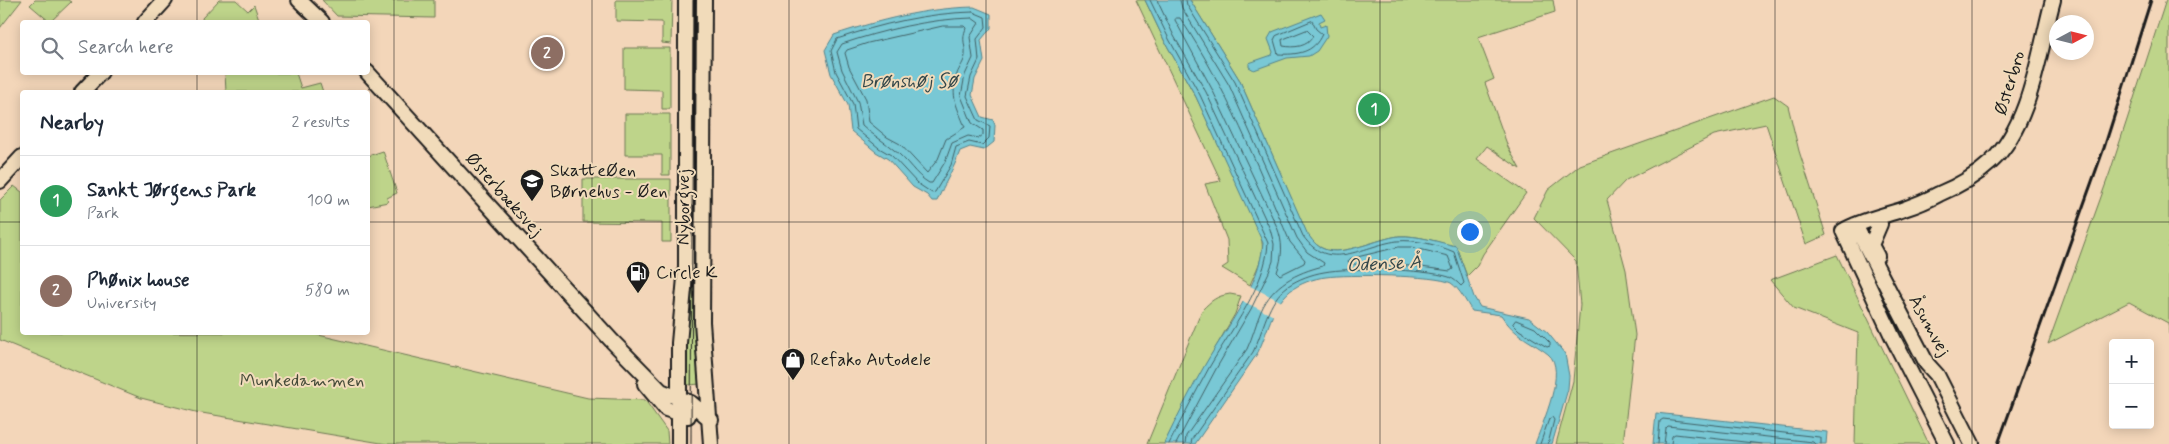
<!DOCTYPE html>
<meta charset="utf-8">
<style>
body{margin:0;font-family:Mynerve,sans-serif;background:#f6f6f7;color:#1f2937}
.controls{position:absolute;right:15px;bottom:15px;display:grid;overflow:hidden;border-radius:5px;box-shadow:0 2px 12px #0003}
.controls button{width:45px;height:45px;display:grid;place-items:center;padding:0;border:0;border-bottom:1px solid #e0e1e3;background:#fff;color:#1f2937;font:25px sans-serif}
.compass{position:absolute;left:2049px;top:15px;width:45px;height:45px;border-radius:50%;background:#fff;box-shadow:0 2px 12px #0003;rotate:83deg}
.you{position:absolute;left:1469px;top:231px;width:18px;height:18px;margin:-12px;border:4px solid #fff;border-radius:50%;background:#1a73e8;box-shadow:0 0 0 8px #1a73e833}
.badge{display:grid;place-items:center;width:32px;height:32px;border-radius:50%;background:#d93025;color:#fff;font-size:16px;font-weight:700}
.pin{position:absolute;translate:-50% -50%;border:2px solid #fff;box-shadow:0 1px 5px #0006}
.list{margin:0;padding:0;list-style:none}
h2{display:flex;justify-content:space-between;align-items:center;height:65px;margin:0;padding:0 20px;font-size:21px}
h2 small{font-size:16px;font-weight:400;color:#747a83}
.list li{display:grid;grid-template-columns:32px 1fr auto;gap:15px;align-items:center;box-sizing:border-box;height:90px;padding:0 20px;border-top:1px solid #e0e1e3}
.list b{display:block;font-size:19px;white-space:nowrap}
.list p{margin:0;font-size:16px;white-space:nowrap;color:#747a83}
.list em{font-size:16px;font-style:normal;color:#747a83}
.icon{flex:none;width:28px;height:28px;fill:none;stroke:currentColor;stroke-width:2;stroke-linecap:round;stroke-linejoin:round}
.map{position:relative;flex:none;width:2169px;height:444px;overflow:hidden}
.search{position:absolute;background:#fff;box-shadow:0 2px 12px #0003;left:20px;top:20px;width:350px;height:55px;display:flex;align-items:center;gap:12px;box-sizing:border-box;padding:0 18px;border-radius:5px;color:#747a83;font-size:19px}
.panel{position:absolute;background:#fff;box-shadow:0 2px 12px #0003;left:20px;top:90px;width:350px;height:245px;border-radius:5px}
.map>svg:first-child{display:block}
.green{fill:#bed48a;stroke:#6d7853}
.water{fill:#79c8d5;stroke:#54838b}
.pier{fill:#f3d6b9}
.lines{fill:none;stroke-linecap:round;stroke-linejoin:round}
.shore{stroke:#416166;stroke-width:1}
.secondary-casing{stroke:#1c1c1c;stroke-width:18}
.secondary{stroke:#f1dbba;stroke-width:14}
.tram{stroke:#1c1c1c;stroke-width:1}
.rail{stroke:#1c1c1c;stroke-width:3}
.grid{fill:none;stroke:#1c1c1c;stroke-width:1;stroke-opacity:0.55}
.labels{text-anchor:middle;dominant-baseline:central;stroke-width:4;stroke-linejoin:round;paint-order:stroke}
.street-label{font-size:18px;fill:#1c1c1c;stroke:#f1dbba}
.poi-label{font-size:18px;fill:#1c1c1c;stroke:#f1dbba;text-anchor:start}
.park-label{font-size:18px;fill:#444a38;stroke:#f1dbba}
.water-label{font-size:19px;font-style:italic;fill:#33474a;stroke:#f1dbba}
</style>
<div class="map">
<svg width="2169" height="444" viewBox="0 0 2169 444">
<rect width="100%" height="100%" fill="#f3d6b9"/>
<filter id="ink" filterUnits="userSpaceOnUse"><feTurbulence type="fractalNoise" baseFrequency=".02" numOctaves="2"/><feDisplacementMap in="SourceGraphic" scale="10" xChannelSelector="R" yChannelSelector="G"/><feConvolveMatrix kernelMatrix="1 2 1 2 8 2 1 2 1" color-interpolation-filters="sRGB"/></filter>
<g filter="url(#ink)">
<path class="green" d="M 0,0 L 22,0 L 0,28 Z
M 35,0 L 68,0 L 71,2 L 50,22 L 30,5 Z
M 219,0 L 236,0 L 248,11 L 254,5 L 260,22 L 203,22 L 202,18 Z
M 322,0 L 434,0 L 434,18 L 337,16 Z
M 616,0 L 672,0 L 671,44 L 662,43 L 662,22 L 616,21 Z
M 690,0 L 702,0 L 700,384 L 689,385 L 687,383 Z
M 1136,0 L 1145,0 L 1165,42 L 1196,97 L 1260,234 C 1267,254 1257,267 1250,285 L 1222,268 L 1228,264 L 1227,240 L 1205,184 L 1221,181 Z
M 1190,0 L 1553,0 L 1555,12 L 1478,37 L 1494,79 L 1485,83 L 1508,147 L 1520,169 L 1487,146 L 1477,159 L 1526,193 L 1483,254 L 1477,266 L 1467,276 L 1456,247 C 1438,242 1418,235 1399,236 C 1379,238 1342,257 1324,249 C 1316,246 1312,240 1307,234 L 1239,79 Z
M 2166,0 L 2169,0 L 2169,334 L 2168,323 L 2129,302 L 2048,344 L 2110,172 Z
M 624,48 L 670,48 L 670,109 L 662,109 L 662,90 L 624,89 Z
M 225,73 L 296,73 L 301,88 L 320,83 L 323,92 L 226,92 Z
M 1774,96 L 1788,106 L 1799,151 L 1826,235 L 1806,244 L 1766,124 L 1714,135 L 1626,180 L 1607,200 L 1626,270 L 1635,335 L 1623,444 L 1556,444 L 1573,381 L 1580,305 L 1576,261 L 1534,218 L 1548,190 L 1580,165 Z
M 625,114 L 670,114 L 670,175 L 662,175 L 662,155 L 625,155 Z
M 383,151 L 397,193 L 387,198 L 388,202 L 368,206 L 368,156 Z
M 583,179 L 671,179 L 671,242 L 662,242 L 662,223 L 583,222 Z
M 14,186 L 22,192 L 22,332 L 310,333 L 588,398 L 645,400 L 667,431 L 668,444 L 387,444 L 196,412 L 141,398 L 0,340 L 0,200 Z
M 1837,255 L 1929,444 L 1855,444 L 1858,333 L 1794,308 L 1770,280 Z
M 1230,294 L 1241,296 L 1235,314 L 1206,364 L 1164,444 L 1147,444 L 1202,310 C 1211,301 1216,296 1230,294 Z"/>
<path class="water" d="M 1145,0 L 1190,0 L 1239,79 L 1307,233 C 1312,240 1316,246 1324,249 C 1342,257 1379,238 1399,236 C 1418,235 1438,242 1456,246 L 1474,297 L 1480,307 L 1529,318 L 1547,332 L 1565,354 L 1569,376 L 1568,389 L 1552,444 L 1535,444 C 1542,424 1568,369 1548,354 C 1527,338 1517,338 1501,315 L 1472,311 C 1466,302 1460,289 1451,283 C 1437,275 1345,274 1326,277 C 1314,278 1299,284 1290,291 C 1271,307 1268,333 1257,354 L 1195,444 L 1164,444 C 1177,417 1191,389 1206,363 C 1227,327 1260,285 1263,243 L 1196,97 L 1165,42 Z
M 974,7 L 991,14 L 991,28 L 981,40 L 984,61 L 975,79 L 972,95 L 982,117 L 993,120 L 995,125 L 994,142 L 984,150 L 970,147 L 960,151 C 954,169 944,184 937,201 L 932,201 L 927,195 L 913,187 L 888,159 L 876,152 L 851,131 L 848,105 L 831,74 L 825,50 L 834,35 C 879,20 926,8 974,7 Z
M 1321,13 L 1325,19 L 1319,22 L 1320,27 L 1326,25 L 1327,36 L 1317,51 L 1309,56 L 1287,58 L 1254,70 L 1249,67 L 1249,63 L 1272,55 L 1273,52 L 1268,39 L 1272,32 Z
M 1656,413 L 1827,432 L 1826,444 L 1653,444 Z"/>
<path class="pier" d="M 1248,285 L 1282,302 L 1274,316 L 1240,300 Z"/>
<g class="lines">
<path class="shore" d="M 1150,0 L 1169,39 L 1200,95 L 1268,243 C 1266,285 1231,330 1210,366 C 1196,392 1182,418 1169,444
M 1157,0 L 1174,36 L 1206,92 L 1270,229 L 1274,244 L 1273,261 L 1269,272 L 1251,309 L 1216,369 L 1176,444
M 1180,0 L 1182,8 L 1229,85 L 1297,238 L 1307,252 L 1324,263 L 1323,266 C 1296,273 1273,284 1261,311 C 1256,323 1253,336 1247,349 L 1186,436 L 1185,444
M 1186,0 L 1187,5 L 1235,82 L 1303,236 C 1329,273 1361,246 1397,241 C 1415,239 1438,245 1454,252 L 1464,283 L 1461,286 C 1457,282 1454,279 1449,277 C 1425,269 1349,267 1324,272 C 1312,274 1298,279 1288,286 C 1267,301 1264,330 1253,352 L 1192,439 L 1191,444
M 973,12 L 985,17 L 986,27 L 977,39 L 979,60 L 971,77 L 967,96 L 978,120 L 990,126 L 989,138 L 982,145 L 969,142 L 956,147 L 951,165 L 935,192 L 932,193 L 917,183 L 891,155 L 879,148 L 856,129 L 853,104 L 836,72 L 831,51 L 837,39 C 881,24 927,13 973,12 Z
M 972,18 L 979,23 L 970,37 L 973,58 L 965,75 L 961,96 L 972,123 L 983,130 L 983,135 L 979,138 L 968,136 L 952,143 L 945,162 L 932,183 L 929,183 C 915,175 908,160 894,150 C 884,141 872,135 862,125 L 858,102 L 842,70 L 837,52 L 842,44 C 884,30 928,19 972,18 Z
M 1177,18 L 1180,18 C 1227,88 1257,165 1290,242 L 1305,260 L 1304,263 L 1280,275 L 1277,272 C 1283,256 1283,242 1277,227 L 1212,89 L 1175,20 Z
M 1312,21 L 1316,29 L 1322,34 C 1314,53 1297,55 1278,54 L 1274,40 L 1276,36 Z
M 943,26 L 964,26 L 966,28 C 961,41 966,44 965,55 C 965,61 959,68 957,74 C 950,97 957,106 965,127 L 946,139 L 938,159 L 927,173 L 900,144 L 887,137 L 869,122 L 866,99 L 849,67 L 845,53 L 847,50 L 868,43 Z
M 1307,30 L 1313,36 C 1308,47 1294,48 1283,46 L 1282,40 Z
M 1399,247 L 1411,247 L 1448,256 L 1453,269 L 1450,271 L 1414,266 L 1351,264 L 1348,262 L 1350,259 Z
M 1516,320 L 1535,328 L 1550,343 L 1550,346 L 1547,347 L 1519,330 L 1513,324 Z
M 1540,444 L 1549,419 L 1552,417 L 1554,420 L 1548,444
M 1658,444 L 1660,421 L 1663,419 L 1819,437 L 1821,438 L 1821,444
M 1664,444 L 1666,428 L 1668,426 L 1813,442 L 1815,444
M 1671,444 L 1672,436 L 1675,434 L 1762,444"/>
<defs>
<path id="secondary" d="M 299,0 L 322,22
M 704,0 L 702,322 L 711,444
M 145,22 L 165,0
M 367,72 L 612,341 L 661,391 L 691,403 L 711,420
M 82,92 L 101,72
M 0,181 L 22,157
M 1855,225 L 1927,364 L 1937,375 L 1972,444
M 1877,256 L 1871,245 L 1880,224
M 645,384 L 666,409 L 688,416
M 679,444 L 679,343 L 686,267 L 686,0
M 1947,444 L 1893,338 L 1843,231 C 1862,220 1884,216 1904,209 C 1916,205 1928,200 1939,194 C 1958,186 1976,176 1991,162 C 2031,125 2039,51 2053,0"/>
</defs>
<use href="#secondary" class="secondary-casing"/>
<use href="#secondary" class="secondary"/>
<path class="tram" d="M 691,444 L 693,0"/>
<path class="rail" d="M 1998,444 L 2104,148 L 2151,0"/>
</g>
</g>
<path class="grid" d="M 197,0 L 197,22M 394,0 L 394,444M 592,0 L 592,444M 789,0 L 789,444M 986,0 L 986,444M 1183,0 L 1183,444M 1380,0 L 1380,444M 1577,0 L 1577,444M 1775,0 L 1775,444M 1972,0 L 1972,444M 197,72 L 197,92M 0,222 L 22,222M 368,222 L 2169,222M 197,332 L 197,444"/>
<defs>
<symbol id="school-pin" viewBox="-11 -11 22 30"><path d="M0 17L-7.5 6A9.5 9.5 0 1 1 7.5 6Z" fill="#1c1c1c" stroke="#f1dbba"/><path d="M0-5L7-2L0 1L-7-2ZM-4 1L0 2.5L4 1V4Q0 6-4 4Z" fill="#fff"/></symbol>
<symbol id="fuel-pin" viewBox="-11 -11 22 30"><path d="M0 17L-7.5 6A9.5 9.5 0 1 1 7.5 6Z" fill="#1c1c1c" stroke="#f1dbba"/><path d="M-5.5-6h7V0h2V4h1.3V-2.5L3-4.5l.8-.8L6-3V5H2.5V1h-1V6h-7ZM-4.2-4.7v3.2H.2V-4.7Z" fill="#fff"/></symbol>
<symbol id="shop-pin" viewBox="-11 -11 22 30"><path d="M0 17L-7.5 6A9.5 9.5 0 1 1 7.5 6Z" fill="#1c1c1c" stroke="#f1dbba"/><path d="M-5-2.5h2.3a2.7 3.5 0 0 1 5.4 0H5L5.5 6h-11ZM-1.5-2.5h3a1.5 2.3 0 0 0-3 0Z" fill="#fff"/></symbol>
</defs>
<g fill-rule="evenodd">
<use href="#school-pin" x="518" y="167" width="28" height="38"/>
<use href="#fuel-pin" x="624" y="259" width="28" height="38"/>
<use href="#shop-pin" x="779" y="346" width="28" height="38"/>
</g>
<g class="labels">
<g class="street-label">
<text transform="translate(2010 83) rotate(-73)">Østerbro</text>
<text transform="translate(504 195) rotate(48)">Østerbæksvej</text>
<text transform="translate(684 207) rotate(-90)">Nyborgvej</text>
<text transform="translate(1929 326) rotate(61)">Åsumvej</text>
</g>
<g class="poi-label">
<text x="550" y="171">SkatteØen<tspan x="550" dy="21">Børnehus - Øen</tspan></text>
<text x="656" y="273">Circle K</text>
<text x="810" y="360">Refako Autodele</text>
</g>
<g class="park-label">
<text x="302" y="381">Munkedammen</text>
</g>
<g class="water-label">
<text x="909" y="81">Brønshøj Sø</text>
<text transform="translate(1384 264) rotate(-3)">Odense Å</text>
</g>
</g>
</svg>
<div class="controls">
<button>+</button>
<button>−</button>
</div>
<svg class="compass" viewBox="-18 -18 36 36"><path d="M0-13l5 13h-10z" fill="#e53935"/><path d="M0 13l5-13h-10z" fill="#747a83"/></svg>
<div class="you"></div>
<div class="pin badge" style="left:1374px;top:109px;background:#2e9e5b">1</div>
<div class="pin badge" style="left:547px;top:53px;background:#8d6e63">2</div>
<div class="search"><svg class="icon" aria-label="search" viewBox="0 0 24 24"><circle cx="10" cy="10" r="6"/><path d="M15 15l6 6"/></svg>Search here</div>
<section class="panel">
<h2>Nearby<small>2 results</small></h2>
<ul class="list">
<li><span class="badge" style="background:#2e9e5b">1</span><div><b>Sankt Jørgens Park</b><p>Park</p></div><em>100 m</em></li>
<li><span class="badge" style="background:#8d6e63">2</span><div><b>Phønix house</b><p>University</p></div><em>580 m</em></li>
</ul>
</section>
</div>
